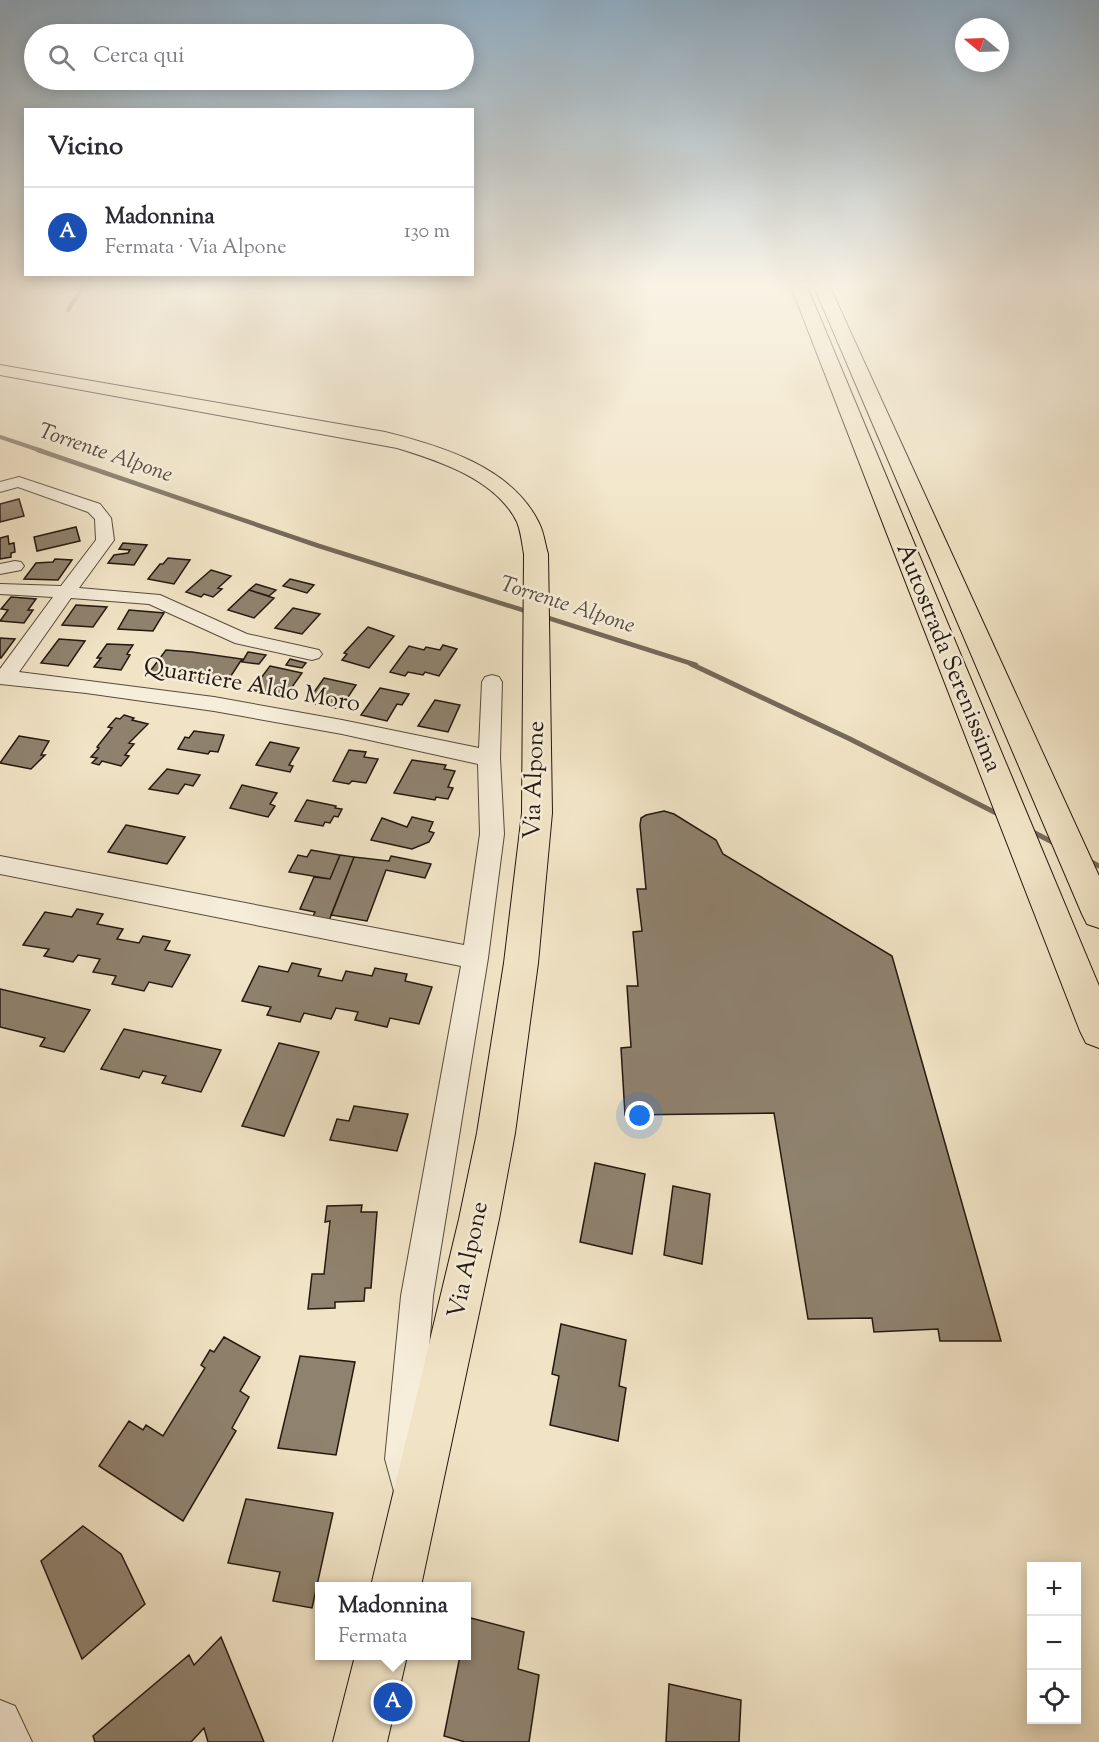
<!DOCTYPE html>
<html lang="it">
<meta charset="utf-8">
<style>
body{margin:0;font-family:"Sorts Mill Goudy",serif;background:#f7f7f7;color:#2b2b33}
.controls{position:absolute;right:18px;bottom:18px;display:grid;overflow:hidden;border-radius:0px;box-shadow:0 3px 15px #0003}
.controls button{width:54px;height:54px;display:grid;place-items:center;padding:0;border:0;border-bottom:2px solid #e1e1e2;background:#fff;color:#2b2b33;font:30px sans-serif}
.compass{position:absolute;left:955px;top:18px;width:54px;height:54px;border-radius:50%;background:#fff;box-shadow:0 3px 15px #0003;rotate:289deg}
.you{position:absolute;left:640px;top:1116px;width:21px;height:21px;margin:-15px;border:4px solid #fff;border-radius:50%;background:#1a73e8;box-shadow:0 0 0 9px #1a73e833}
.badge{display:grid;place-items:center;width:39px;height:39px;border-radius:50%;background:#0b8043;color:#fff;font-size:20px;font-weight:700}
.pin{position:absolute;translate:-50% -50%;border:3px solid #fff;box-shadow:0 2px 6px #0006}
.popup{position:absolute;left:315px;top:1582px;width:156px;height:78px;box-sizing:border-box;display:grid;place-content:center;border-radius:0px;background:#fff;filter:drop-shadow(0 2px 4px #0005);font-size:20px;white-space:nowrap;color:#7c7c81}
.popup b{font-size:22px;color:#2b2b33}
.popup::after{content:'';position:absolute;left:50%;top:100%;margin-left:-12px;border:12px solid transparent;border-top-color:#fff}
.list{margin:0;padding:0;list-style:none}
h2{display:flex;justify-content:space-between;align-items:center;height:78px;margin:0;padding:0 24px;font-size:26px}
h2 small{font-size:20px;font-weight:400;color:#7c7c81}
.list li{display:grid;grid-template-columns:39px 1fr auto;gap:18px;align-items:center;box-sizing:border-box;height:90px;padding:0 24px;border-top:2px solid #e1e1e2}
.list b{display:block;font-size:22px;white-space:nowrap}
.list p{margin:0;font-size:20px;white-space:nowrap;color:#7c7c81}
.list em{font-size:20px;font-style:normal;color:#7c7c81}
.icon{flex:none;width:33px;height:33px;fill:none;stroke:currentColor;stroke-width:2;stroke-linecap:round;stroke-linejoin:round}
.map{position:relative;flex:none;width:1099px;height:1742px;overflow:hidden}
.search{position:absolute;background:#fff;box-shadow:0 3px 15px #0003;left:24px;top:24px;width:450px;height:66px;display:flex;align-items:center;gap:15px;box-sizing:border-box;padding:0 21px;border-radius:33px;color:#7c7c81;font-size:22px}
.panel{position:absolute;background:#fff;box-shadow:0 3px 15px #0003;left:24px;top:108px;width:450px;height:168px;border-radius:0px}
.map>svg:first-child{display:block}
.lines{fill:none;stroke-linecap:round;stroke-linejoin:round}
.stream-far2{stroke:#756958;stroke-width:4}
.stream-far1{stroke:#756958;stroke-width:4.5}
.stream{stroke:#756958;stroke-width:5}
.building{fill:#8f826e;stroke:#24180f;stroke-width:1.5}
.minor-casing{stroke:#574b3d;stroke-width:2}
.major-casing{stroke:#24180f;stroke-width:2}
.highway-casing{stroke:#24180f;stroke-width:2}
.minor{fill:#f6edda;fill-rule:evenodd}
.major{fill:#f1e4c6;fill-rule:evenodd}
.highway{fill:#f1e4c6;fill-rule:evenodd}
.labels{text-anchor:middle;dominant-baseline:central;stroke-width:5;stroke-linejoin:round;paint-order:stroke}
.far-water-label{font-size:22px;font-style:italic;fill:#5a4e3f;stroke:#f6edda}
.street-label{font-size:24px;fill:#24180f;stroke:#f6edda}
</style>
<div class="map">
<svg width="1099" height="1742" viewBox="0 0 1099 1742">
<rect width="100%" height="100%" fill="#f1e4c6"/>
<filter id="stains"><feTurbulence type="fractalNoise" baseFrequency=".00333" numOctaves="4"/><feColorMatrix values="0 0 0 0 .2 0 0 0 0 .09 0 0 0 0 .02 0 0 0 .5 -.17"/></filter>
<radialGradient id="worn" r=".72"><stop offset=".6" stop-color="#630" stop-opacity="0"/><stop offset="1" stop-color="#630" stop-opacity=".3"/></radialGradient>
<g class="lines">
<path class="stream-far2" d="M 68,310 L 85,284
M 0,437 L 42,451"/>
<path class="stream-far1" d="M 38,450 L 319,546 L 529,612
M 542,616 L 696,665"/>
<path class="stream" d="M 691,664 L 850,739 L 1002,816
M 1029,830 L 1058,845
M 1086,859 L 1099,866"/>
</g>
<path class="building" d="M 19,499 L 24,516 L 0,522 L 0,504 Z
M 76,527 L 80,541 L 37,551 L 34,537 Z
M 8,536 L 9,544 L 14,543 L 15,552 L 11,553 L 11,557 L 0,559 L 0,538 Z
M 123,543 L 147,545 L 134,565 L 108,563 L 114,555 L 128,553 L 130,550 L 119,549 Z
M 168,558 L 190,560 L 174,584 L 148,579 L 160,564 L 163,564 Z
M 55,559 L 72,560 L 58,580 L 24,579 L 36,563 L 53,562 Z
M 211,570 L 231,576 L 218,588 L 222,589 L 213,597 L 204,594 L 201,597 L 186,592 Z
M 290,579 L 314,585 L 307,593 L 283,586 Z
M 256,584 L 276,590 L 269,596 L 249,590 Z
M 249,590 L 274,598 L 254,618 L 228,610 Z
M 11,597 L 36,599 L 28,610 L 33,610 L 24,623 L 0,621 L 8,610 L 1,609 Z
M 76,605 L 107,607 L 93,627 L 62,625 Z
M 293,608 L 320,614 L 302,634 L 275,628 Z
M 129,610 L 164,613 L 153,631 L 118,629 Z
M 368,627 L 394,636 L 369,668 L 342,660 L 347,654 L 344,653 Z
M 0,638 L 15,639 L 1,658 L 0,658 Z
M 59,639 L 85,641 L 68,666 L 41,663 Z
M 107,644 L 133,645 L 127,654 L 130,655 L 121,670 L 94,667 L 101,658 L 97,658 Z
M 443,645 L 457,649 L 439,676 L 425,672 L 423,675 L 408,672 L 405,676 L 390,672 L 409,646 L 424,650 L 426,647 L 440,650 Z
M 166,650 L 192,652 L 242,659 L 225,685 L 148,674 Z
M 248,652 L 266,655 L 259,664 L 242,662 Z
M 290,659 L 306,663 L 302,668 L 286,665 Z
M 270,666 L 302,673 L 285,697 L 252,690 Z
M 324,678 L 356,685 L 340,709 L 307,702 Z
M 380,688 L 409,694 L 402,705 L 397,704 L 387,721 L 361,715 Z
M 435,700 L 460,705 L 448,732 L 418,726 Z
M 124,715 L 134,718 L 132,720 L 148,724 L 129,743 L 134,744 L 125,755 L 129,756 L 121,766 L 102,761 L 99,765 L 92,763 L 97,758 L 91,757 L 99,748 L 97,747 L 112,728 L 108,727 L 116,718 L 120,719 Z
M 194,731 L 224,735 L 218,752 L 210,751 L 208,754 L 178,749 L 185,737 L 189,738 Z
M 19,736 L 49,741 L 41,755 L 45,755 L 31,769 L 0,763 Z
M 270,742 L 299,748 L 289,765 L 293,766 L 290,772 L 256,765 Z
M 349,750 L 366,752 L 364,757 L 378,759 L 366,783 L 352,781 L 349,784 L 333,781 Z
M 412,760 L 446,765 L 444,769 L 455,771 L 448,787 L 453,788 L 448,799 L 436,797 L 435,800 L 394,793 Z
M 167,769 L 200,775 L 193,786 L 185,784 L 178,794 L 149,789 Z
M 242,785 L 277,793 L 270,804 L 275,806 L 268,817 L 230,808 Z
M 307,800 L 336,806 L 335,808 L 342,809 L 338,817 L 334,816 L 330,823 L 325,822 L 323,826 L 295,821 Z
M 664,811 L 674,814 L 716,840 L 723,854 L 892,956 L 1001,1341 L 940,1341 L 938,1329 L 874,1332 L 872,1318 L 808,1319 L 774,1113 L 625,1115 L 621,1048 L 631,1047 L 627,986 L 638,986 L 633,932 L 642,931 L 637,889 L 646,889 L 640,825 L 641,818 L 646,815 Z
M 412,817 L 433,822 L 429,831 L 434,833 L 429,842 L 412,849 L 371,840 L 382,818 L 407,827 Z
M 126,825 L 185,837 L 167,864 L 108,852 Z
M 311,850 L 340,855 L 330,879 L 289,872 L 298,855 L 307,857 Z
M 340,855 L 354,857 L 327,926 L 310,923 L 315,912 L 300,909 L 314,877 L 330,879 Z
M 391,856 L 431,864 L 425,878 L 386,870 L 367,921 L 331,915 L 354,857 L 389,861 Z
M 77,909 L 103,914 L 97,924 L 123,929 L 117,939 L 139,943 L 143,936 L 170,941 L 165,950 L 190,955 L 172,987 L 149,982 L 144,991 L 112,984 L 116,976 L 93,972 L 100,959 L 78,955 L 73,962 L 44,956 L 49,949 L 23,945 L 45,912 L 72,917 Z
M 292,963 L 321,969 L 318,976 L 342,981 L 346,971 L 372,976 L 375,968 L 407,974 L 405,981 L 432,987 L 419,1024 L 390,1018 L 387,1027 L 355,1020 L 358,1012 L 336,1008 L 331,1019 L 304,1013 L 300,1022 L 267,1015 L 271,1007 L 242,1001 L 259,966 L 288,972 Z
M 0,989 L 90,1010 L 64,1052 L 40,1046 L 45,1038 L 0,1027 Z
M 124,1029 L 221,1050 L 201,1092 L 162,1083 L 166,1076 L 143,1071 L 139,1078 L 101,1069 Z
M 279,1043 L 319,1052 L 284,1136 L 242,1126 Z
M 354,1106 L 408,1114 L 397,1151 L 330,1140 L 337,1119 L 349,1121 Z
M 595,1163 L 645,1174 L 632,1254 L 580,1242 Z
M 673,1186 L 710,1194 L 702,1264 L 664,1255 Z
M 362,1205 L 361,1212 L 377,1212 L 371,1288 L 365,1288 L 364,1301 L 335,1302 L 335,1308 L 308,1309 L 312,1274 L 324,1274 L 330,1221 L 325,1222 L 327,1206 Z
M 561,1324 L 626,1340 L 619,1386 L 626,1388 L 618,1441 L 550,1425 L 559,1376 L 552,1374 Z
M 224,1337 L 260,1357 L 240,1391 L 249,1397 L 232,1428 L 236,1431 L 183,1521 L 99,1466 L 129,1421 L 143,1430 L 146,1425 L 163,1436 L 205,1368 L 201,1365 L 210,1350 L 214,1352 Z
M 300,1356 L 355,1362 L 336,1455 L 278,1448 Z
M 246,1499 L 333,1513 L 312,1608 L 273,1601 L 280,1572 L 228,1563 Z
M 83,1526 L 121,1554 L 145,1604 L 82,1659 L 41,1561 Z
M 467,1617 L 524,1632 L 518,1669 L 539,1675 L 529,1742 L 465,1742 L 444,1736 L 460,1656 L 466,1656 Z
M 221,1637 L 264,1742 L 208,1742 L 204,1728 L 191,1742 L 95,1742 L 93,1736 L 189,1655 L 194,1665 Z
M 669,1684 L 741,1700 L 739,1742 L 666,1742 Z"/>
<g class="lines">
<defs>
<path id="minor" d="M 19,477 L 100,504 L 111,518 L 114,540 L 79,588 L 160,595 L 247,634 L 319,650 L 322,654 L 319,658 L 312,660 L 235,643 L 149,604 L 71,598 L 19,672 L 214,697 L 342,720 L 479,748 L 482,682 L 485,677 L 492,675 L 499,677 L 502,682 L 500,758 L 504,834 L 488,958 L 433,1296 L 421,1459 L 426,1482 L 421,1495 L 408,1500 L 395,1495 L 385,1459 L 401,1296 L 461,966 L 0,874 L 0,856 L 464,945 L 480,834 L 478,764 L 342,734 L 214,711 L 86,693 L 0,684 L 0,669 L 53,597 L 0,594 L 0,584 L 61,586 L 96,540 L 95,519 L 88,512 L 18,487 L 0,492 L 0,482 Z
M 15,561 L 21,562 L 24,566 L 21,570 L 0,574 L 0,564 Z
M 0,1700 L 15,1706 L 32,1742 L 0,1742 Z"/>
<path id="major" d="M 0,365 L 385,432 C 441,446 512,467 539,523 C 544,533 545,544 548,554 L 552,813 L 538,963 L 515,1133 L 499,1219 L 421,1586 L 371,1586 L 459,1219 L 477,1133 L 504,963 L 522,813 L 524,554 C 522,543 521,532 517,522 C 496,479 439,461 397,448 L 0,375 Z
M 355,1656 L 407,1656 L 387,1742 L 333,1742 Z"/>
<path id="highway" d="M 790,284 L 806,284 L 1099,986 L 1099,1048 L 1086,1043 L 1080,1031 Z
M 813,284 L 829,285 L 1099,876 L 1099,928 L 1087,924 L 1082,914 Z"/>
</defs>
<use href="#minor" class="minor-casing"/>
<use href="#major" class="major-casing"/>
<use href="#highway" class="highway-casing"/>
<use href="#minor" class="minor"/>
<use href="#major" class="major"/>
<use href="#highway" class="highway"/>
</g>
<linearGradient id="sky" x2="0" y2="1"><stop stop-color="#8facc2"/><stop offset="0.54" stop-color="#f9f3e5"/><stop offset="1" stop-color="#f9f3e5" stop-opacity="0"/></linearGradient>
<rect width="1099" height="528" fill="url(#sky)"/>
<g class="labels">
<g class="far-water-label">
<text transform="translate(105 454) rotate(19)">Torrente Alpone</text>
<text transform="translate(567 606) rotate(18)">Torrente Alpone</text>
</g>
<g class="street-label">
<text transform="translate(948 658) rotate(68)">Autostrada Serenissima</text>
<text transform="translate(252 686) rotate(10)">Quartiere Aldo Moro</text>
<text transform="translate(535 780) rotate(-88)">Via Alpone</text>
<text transform="translate(469 1260) rotate(-78)">Via Alpone</text>
</g>
</g>
<rect width="100%" height="100%" filter="url(#stains)"/>
<rect width="100%" height="100%" fill="url(#worn)"/>
</svg>
<div class="controls">
<button>+</button>
<button>−</button>
<button><svg class="icon" aria-label="locate" viewBox="0 0 24 24"><circle cx="12" cy="12" r="6"/><path d="M12 2v4M12 18v4M2 12h4M18 12h4"/></svg></button>
</div>
<svg class="compass" viewBox="-18 -18 36 36"><path d="M0-13l5 13h-10z" fill="#e53935"/><path d="M0 13l5-13h-10z" fill="#7c7c81"/></svg>
<div class="you"></div>
<div class="pin badge" style="left:393px;top:1702px;background:#1a4fb4">A</div>
<div class="popup"><b>Madonnina</b>Fermata</div>
<div class="search"><svg class="icon" aria-label="search" viewBox="0 0 24 24"><circle cx="10" cy="10" r="6"/><path d="M15 15l6 6"/></svg>Cerca qui</div>
<section class="panel">
<h2>Vicino<small></small></h2>
<ul class="list">
<li><span class="badge" style="background:#1a4fb4">A</span><div><b>Madonnina</b><p>Fermata · Via Alpone</p></div><em>130 m</em></li>
</ul>
</section>
</div>
